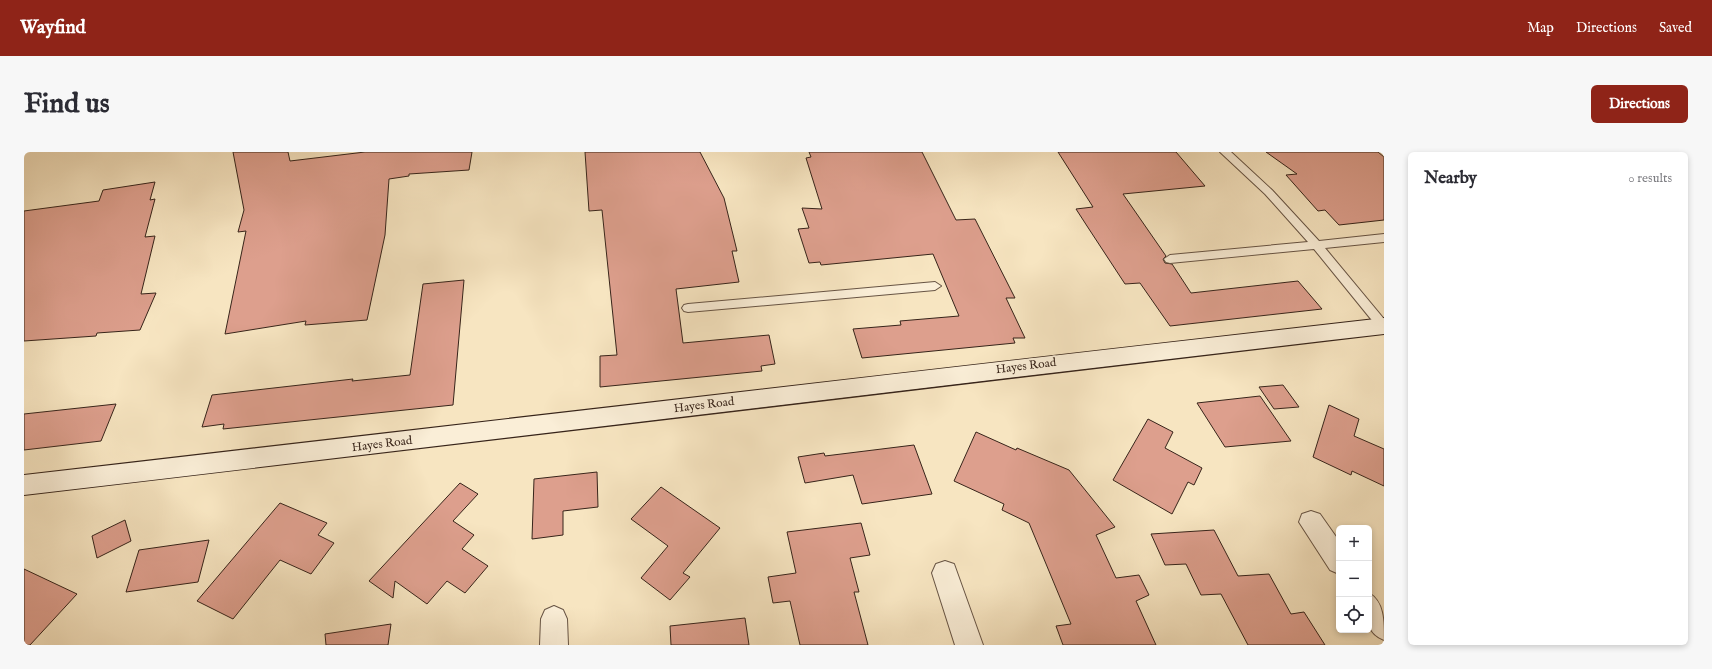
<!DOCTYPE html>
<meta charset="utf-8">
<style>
body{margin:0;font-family:"IM FELL English",serif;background:#f7f7f7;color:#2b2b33}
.controls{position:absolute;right:12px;bottom:12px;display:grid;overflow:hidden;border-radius:6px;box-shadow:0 2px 6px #0003}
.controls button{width:36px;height:36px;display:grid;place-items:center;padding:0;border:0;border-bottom:1px solid #e1e1e2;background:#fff;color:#2b2b33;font:20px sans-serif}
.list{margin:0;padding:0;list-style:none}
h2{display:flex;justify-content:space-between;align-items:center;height:52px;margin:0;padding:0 16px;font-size:17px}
h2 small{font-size:13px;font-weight:400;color:#7c7c81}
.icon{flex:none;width:22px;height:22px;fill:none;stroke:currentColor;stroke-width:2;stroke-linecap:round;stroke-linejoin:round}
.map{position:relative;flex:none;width:1360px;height:493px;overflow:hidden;border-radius:6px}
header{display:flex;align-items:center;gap:24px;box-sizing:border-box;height:56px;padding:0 20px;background:#8f2418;color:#fff}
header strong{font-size:19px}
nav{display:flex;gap:22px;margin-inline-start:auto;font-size:14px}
.intro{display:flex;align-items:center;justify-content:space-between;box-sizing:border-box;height:96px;padding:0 24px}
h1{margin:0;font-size:28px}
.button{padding:10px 18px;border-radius:6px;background:#8f2418;color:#fff;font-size:14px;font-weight:700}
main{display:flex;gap:24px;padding:0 24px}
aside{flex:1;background:#fff;border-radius:6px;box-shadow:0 2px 6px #0003}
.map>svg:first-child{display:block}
.building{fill:#dd9f8d;stroke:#37241a}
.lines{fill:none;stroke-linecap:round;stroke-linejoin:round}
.lane-casing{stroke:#675444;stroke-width:2}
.street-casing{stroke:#675444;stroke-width:2}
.secondary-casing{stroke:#37241a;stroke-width:2}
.lane{fill:#faeed7;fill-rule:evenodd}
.street{fill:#faeed7;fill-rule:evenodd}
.secondary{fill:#faeed7;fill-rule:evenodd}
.labels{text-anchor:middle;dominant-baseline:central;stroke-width:3.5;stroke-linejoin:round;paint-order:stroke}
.street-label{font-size:12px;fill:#37241a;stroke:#faeed7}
</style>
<header>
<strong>Wayfind</strong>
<nav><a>Map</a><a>Directions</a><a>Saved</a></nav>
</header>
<div class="intro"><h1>Find us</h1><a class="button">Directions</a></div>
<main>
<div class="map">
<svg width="1360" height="493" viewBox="0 0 1360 493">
<rect width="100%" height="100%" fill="#f7e5c1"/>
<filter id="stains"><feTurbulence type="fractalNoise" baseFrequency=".005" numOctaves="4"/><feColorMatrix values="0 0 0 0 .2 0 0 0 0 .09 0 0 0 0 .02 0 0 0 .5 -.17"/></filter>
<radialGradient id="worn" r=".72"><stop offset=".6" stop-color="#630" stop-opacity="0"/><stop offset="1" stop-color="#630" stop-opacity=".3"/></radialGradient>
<path class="building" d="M 209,0 L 264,0 L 266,9 L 341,0 L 448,0 L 445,18 L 385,22 L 385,24 L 365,27 L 361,83 L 343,168 L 281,173 L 282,169 L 201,182 L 222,79 L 214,80 L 220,58 Z
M 561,0 L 676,0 L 700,46 L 713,99 L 708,99 L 715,130 L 652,137 L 659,191 L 745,183 L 751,212 L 737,214 L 738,219 L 576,235 L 576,204 L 593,203 L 578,58 L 565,59 Z
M 785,0 L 898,0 L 932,68 L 951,67 L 991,146 L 982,146 L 1001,186 L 989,186 L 991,191 L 838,206 L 829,177 L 877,173 L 876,169 L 935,164 L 909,102 L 797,113 L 796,110 L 785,111 L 774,77 L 785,76 L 778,56 L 798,57 L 782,6 L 787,5 Z
M 1034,0 L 1152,0 L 1181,34 L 1099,42 L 1142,104 L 1139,107 L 1141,111 L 1148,112 L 1167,141 L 1274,129 L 1298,157 L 1146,174 L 1116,131 L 1101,132 L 1063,74 L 1052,57 L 1069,55 Z
M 1242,0 L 1354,0 L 1360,5 L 1360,68 L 1315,73 L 1301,58 L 1294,59 L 1262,23 L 1273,22 Z
M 131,30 L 126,48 L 131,47 L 121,85 L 131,84 L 117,142 L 132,141 L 116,178 L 73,181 L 72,184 L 0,189 L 0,59 L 75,49 L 79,38 Z
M 440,128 L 429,253 L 199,277 L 200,272 L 178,275 L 188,243 L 329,227 L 328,229 L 386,223 L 399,132 Z
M 1259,233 L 1275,255 L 1250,257 L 1235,235 Z
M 1236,244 L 1267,289 L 1201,295 L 1173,251 Z
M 92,252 L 77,289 L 0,298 L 0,262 Z
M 1305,253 L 1335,267 L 1330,284 L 1360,297 L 1360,334 L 1328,319 L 1327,323 L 1289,305 Z
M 1124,267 L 1149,280 L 1141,296 L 1178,316 L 1170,333 L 1164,330 L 1148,362 L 1089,328 Z
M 952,280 L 992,298 L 993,296 L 1045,318 L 1091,375 L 1072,383 L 1092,426 L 1115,423 L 1125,443 L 1112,449 L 1132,493 L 1039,493 L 1032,474 L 1047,472 L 1005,371 L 978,358 L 980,352 L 930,329 Z
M 890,293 L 908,342 L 838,352 L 829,323 L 781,331 L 774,305 L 800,301 L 801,304 Z
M 573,320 L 574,355 L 539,359 L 539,383 L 508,387 L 510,327 Z
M 436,331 L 454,342 L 429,369 L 450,383 L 438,397 L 464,414 L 441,441 L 423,429 L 403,452 L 371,429 L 369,446 L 345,429 Z
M 637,335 L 696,376 L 659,421 L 666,425 L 646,448 L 617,426 L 644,394 L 607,367 Z
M 256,351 L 303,371 L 294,383 L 310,391 L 287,422 L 256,408 L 209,467 L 173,449 Z
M 101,368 L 107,389 L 73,406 L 68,384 Z
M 837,371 L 846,403 L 826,406 L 835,440 L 830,440 L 844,493 L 776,493 L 766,449 L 749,451 L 744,425 L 772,421 L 763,380 Z
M 1190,378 L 1214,424 L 1245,422 L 1267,462 L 1280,460 L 1301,493 L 1224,493 L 1197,442 L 1177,443 L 1162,412 L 1141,413 L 1127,382 Z
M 185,388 L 174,430 L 102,440 L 115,398 Z
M 0,417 L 53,442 L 6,493 L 0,493 Z
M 721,466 L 725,493 L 647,493 L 646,474 Z
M 367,472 L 364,493 L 302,493 L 301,482 Z"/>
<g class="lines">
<defs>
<path id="lane" d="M 1196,0 L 1207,0 L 1248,38 L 1295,89 L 1360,82 L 1360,90 L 1301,96 L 1360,167 L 1360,178 L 1355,177 L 1290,97 L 1146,111 L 1142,110 L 1140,107 L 1146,103 L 1284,90 L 1241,42 Z
M 911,130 L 917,134 L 911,138 L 664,160 L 660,159 L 658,156 L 660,153 L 664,152 Z"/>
<path id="street" d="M 1287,359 L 1296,362 L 1315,389 L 1315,422 L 1306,418 L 1275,370 L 1278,362 Z
M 921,409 L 930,412 L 959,493 L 931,493 L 908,421 L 912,412 Z
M 1345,441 C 1360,450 1360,468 1360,488 C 1338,479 1345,461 1345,441 Z
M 530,454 L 539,458 L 543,467 L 544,493 L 516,493 L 517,467 L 521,458 Z"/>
<path id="secondary" d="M 1360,166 L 1360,182 C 906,234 453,290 0,343 L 0,323 C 453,271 907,217 1360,166 Z"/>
</defs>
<use href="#lane" class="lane-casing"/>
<use href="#street" class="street-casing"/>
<use href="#secondary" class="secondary-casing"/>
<use href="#lane" class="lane"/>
<use href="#street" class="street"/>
<use href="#secondary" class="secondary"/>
</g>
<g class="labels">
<g class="street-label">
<text transform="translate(1002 214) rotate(-7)">Hayes Road</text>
<text transform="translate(680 253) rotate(-7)">Hayes Road</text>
<text transform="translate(358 292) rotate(-7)">Hayes Road</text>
</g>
</g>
<rect width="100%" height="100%" filter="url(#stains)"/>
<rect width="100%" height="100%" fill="url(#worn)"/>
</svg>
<div class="controls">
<button>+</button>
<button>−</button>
<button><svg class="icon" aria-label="locate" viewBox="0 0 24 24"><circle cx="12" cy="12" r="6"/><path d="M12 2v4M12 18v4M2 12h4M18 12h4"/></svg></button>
</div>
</div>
<aside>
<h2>Nearby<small>0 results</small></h2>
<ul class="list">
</ul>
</aside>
</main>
